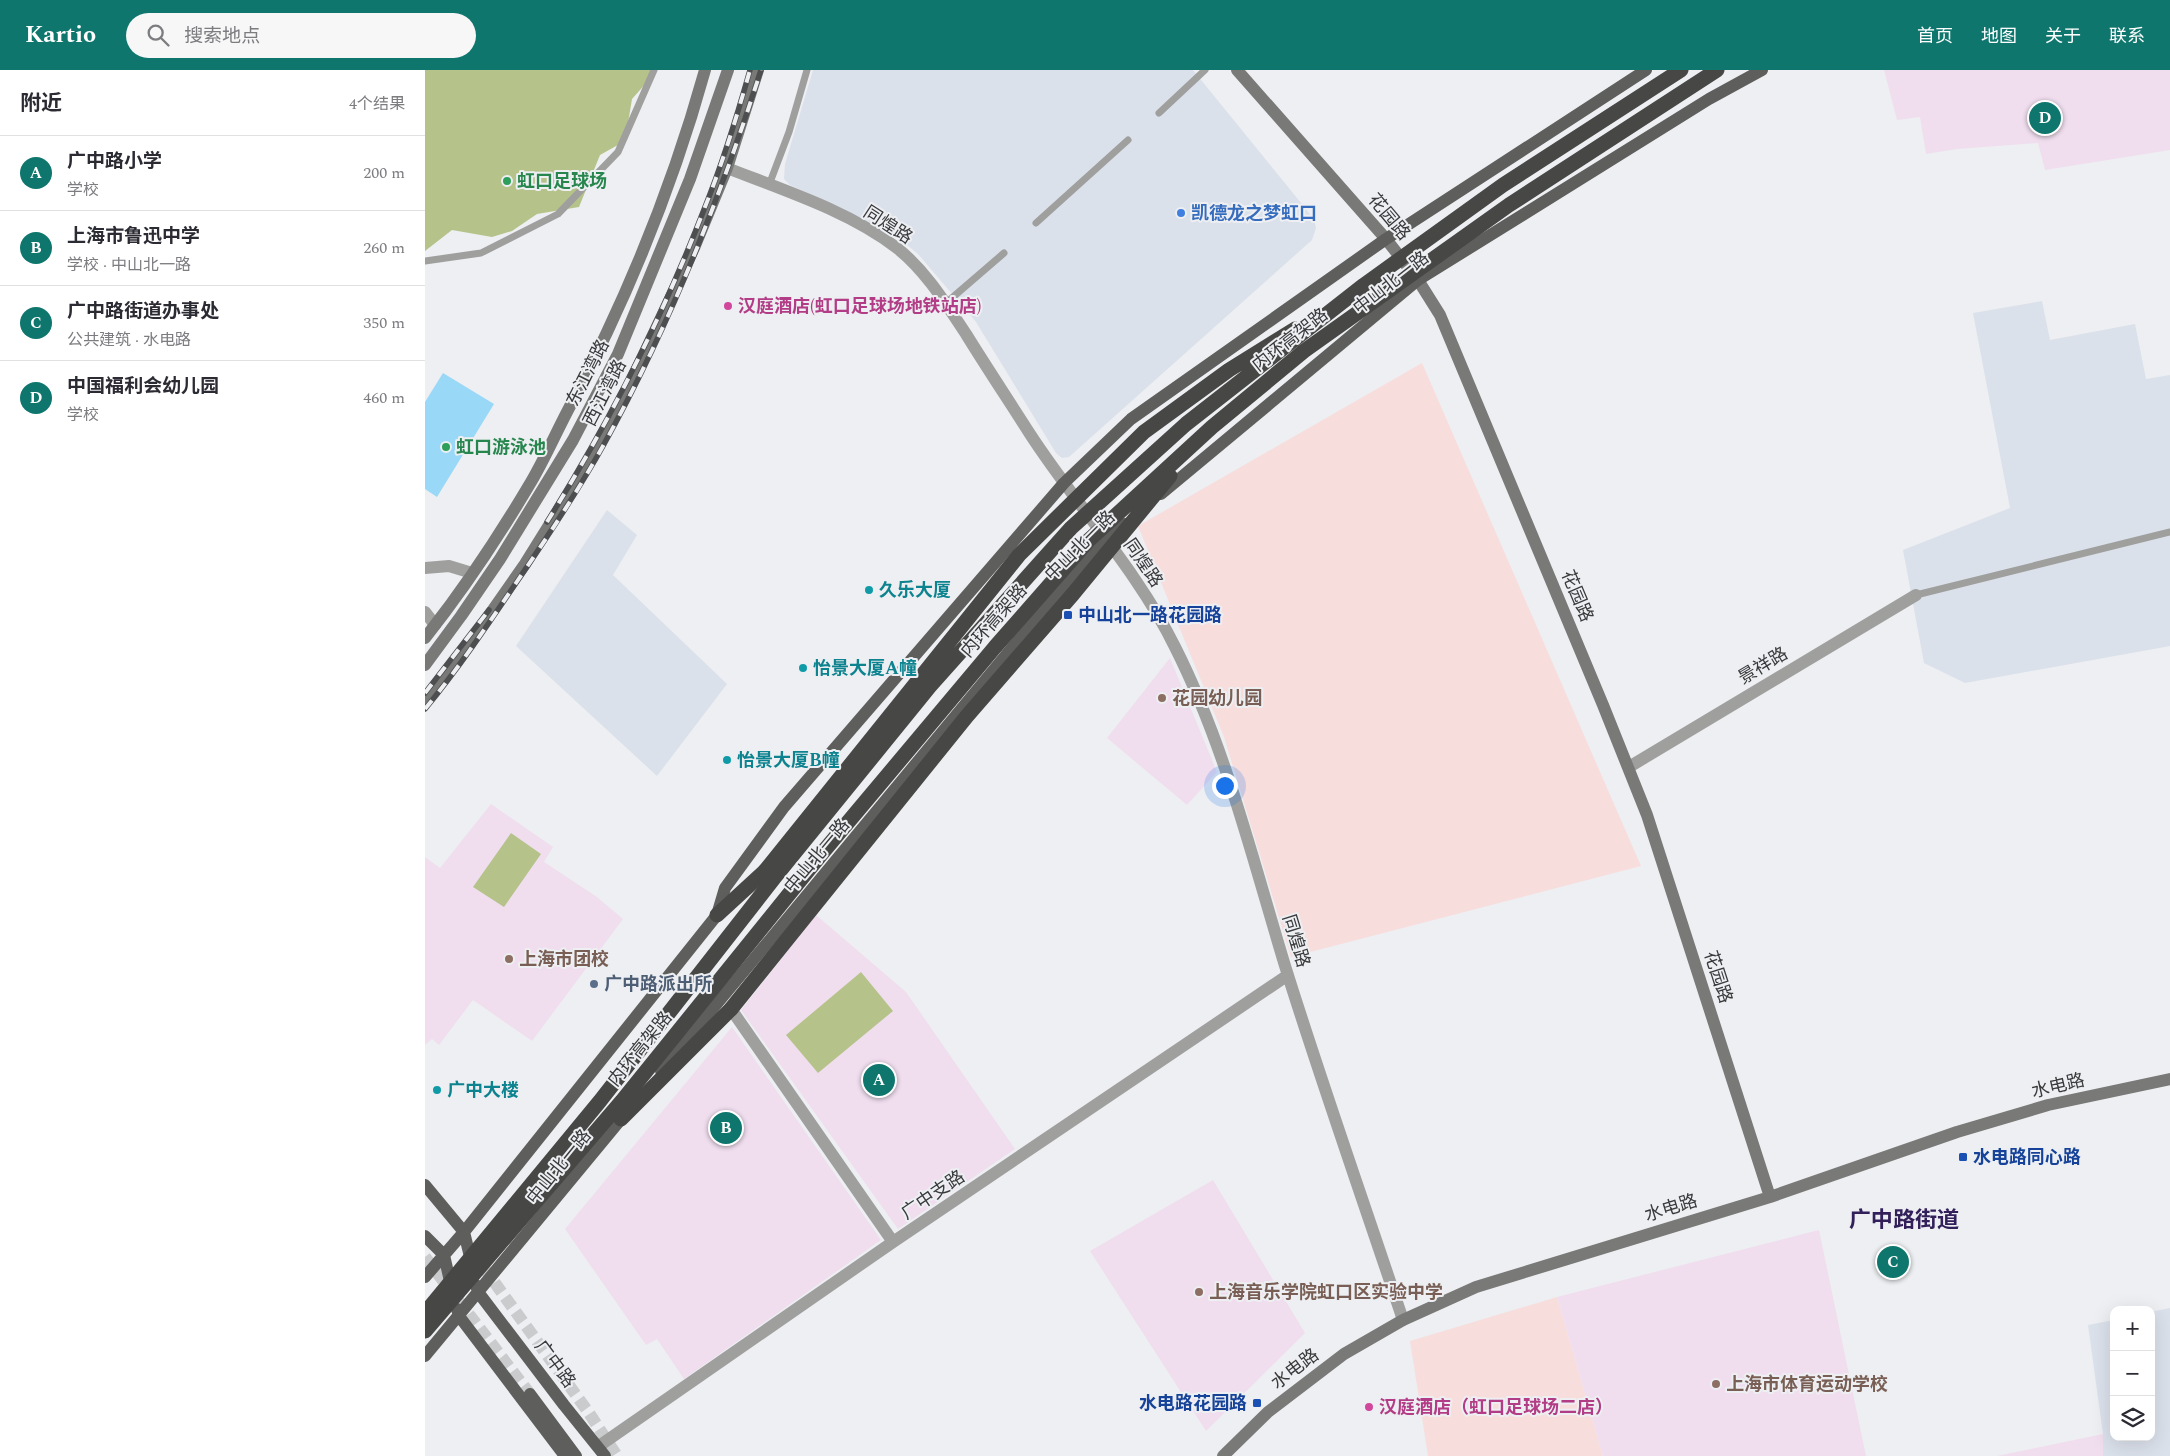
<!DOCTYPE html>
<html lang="zh">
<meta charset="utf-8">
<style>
body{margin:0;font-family:Spectral,"Noto Sans SC",serif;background:#f7f7f7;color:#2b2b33}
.controls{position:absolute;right:15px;bottom:15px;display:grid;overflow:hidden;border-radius:10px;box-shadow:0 5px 20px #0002}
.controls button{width:45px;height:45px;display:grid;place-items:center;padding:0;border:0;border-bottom:1px solid #e1e1e2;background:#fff;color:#2b2b33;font:25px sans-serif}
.you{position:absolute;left:799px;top:715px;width:18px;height:18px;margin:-12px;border:4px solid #fff;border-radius:50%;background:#1a73e8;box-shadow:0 0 0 8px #1a73e833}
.badge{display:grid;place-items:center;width:32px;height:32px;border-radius:50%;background:#0f766e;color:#fff;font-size:16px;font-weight:700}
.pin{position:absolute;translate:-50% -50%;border:2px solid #fff;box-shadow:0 1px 5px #0006}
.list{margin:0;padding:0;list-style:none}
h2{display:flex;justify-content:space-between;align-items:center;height:65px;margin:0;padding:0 20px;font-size:21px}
h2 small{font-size:16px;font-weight:400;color:#7c7c81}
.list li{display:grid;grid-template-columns:32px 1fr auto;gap:15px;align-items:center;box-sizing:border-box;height:75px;padding:0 20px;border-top:1px solid #e1e1e2}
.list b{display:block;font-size:19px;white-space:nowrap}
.list p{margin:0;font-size:16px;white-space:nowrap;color:#7c7c81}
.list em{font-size:16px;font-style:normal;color:#7c7c81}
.icon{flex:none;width:28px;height:28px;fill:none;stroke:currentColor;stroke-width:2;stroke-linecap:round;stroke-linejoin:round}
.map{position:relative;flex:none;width:1745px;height:1386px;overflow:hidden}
header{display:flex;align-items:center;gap:30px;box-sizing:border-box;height:70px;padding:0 25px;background:#0f766e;color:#fff}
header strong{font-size:24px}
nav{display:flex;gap:28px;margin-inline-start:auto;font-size:18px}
.search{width:350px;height:45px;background:#f7f7f7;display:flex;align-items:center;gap:12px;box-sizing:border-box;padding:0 18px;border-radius:28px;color:#7c7c81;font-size:19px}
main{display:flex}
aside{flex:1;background:#fff}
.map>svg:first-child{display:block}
.built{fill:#dbe1eb}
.industrial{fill:#f8dddd}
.education{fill:#f0deef}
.green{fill:#b5c38a}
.water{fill:#99d8f7}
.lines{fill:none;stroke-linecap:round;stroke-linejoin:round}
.primary-tunnel{stroke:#c9cbcd;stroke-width:12;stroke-dasharray:12 6;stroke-linecap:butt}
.lane{stroke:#9f9f9e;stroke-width:7}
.street{stroke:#9f9f9e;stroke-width:12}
.secondary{stroke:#797977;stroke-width:12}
.primary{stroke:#5e5f5c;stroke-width:12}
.highway{stroke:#474845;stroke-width:15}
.rail-casing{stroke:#4d4e4f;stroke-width:5.5}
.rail{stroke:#edeff2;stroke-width:4;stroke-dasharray:11;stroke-linecap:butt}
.highway-bridge{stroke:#474845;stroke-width:15}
.leisure-dot{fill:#2e9e5b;stroke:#edeff2;stroke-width:2}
.shop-dot{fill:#3f7fe0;stroke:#edeff2;stroke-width:2}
.hotel-dot{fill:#d1479c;stroke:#edeff2;stroke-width:2}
.culture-dot{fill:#0f9aa8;stroke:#edeff2;stroke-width:2}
.transit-dot{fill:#1a4fb4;stroke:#edeff2;stroke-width:2}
.education-dot{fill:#8d6e63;stroke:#edeff2;stroke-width:2}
.service-dot{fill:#5c6f8a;stroke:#edeff2;stroke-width:2}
.labels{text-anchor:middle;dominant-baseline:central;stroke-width:4;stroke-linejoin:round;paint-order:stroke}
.leisure-label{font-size:18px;font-weight:bold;fill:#27864d;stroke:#edeff2;text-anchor:start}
.shop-label{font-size:18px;font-weight:bold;fill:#366cbe;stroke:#edeff2;text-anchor:start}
.street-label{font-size:18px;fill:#393a3b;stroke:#edeff2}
.hotel-label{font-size:18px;font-weight:bold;fill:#b23c85;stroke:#edeff2;text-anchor:start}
.culture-label{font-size:18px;font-weight:bold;fill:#0d838f;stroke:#edeff2;text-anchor:start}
.transit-label{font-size:18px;font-weight:bold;fill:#164399;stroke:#edeff2;text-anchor:start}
.education-label{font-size:18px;font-weight:bold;fill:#785e54;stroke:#edeff2;text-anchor:start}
.service-label{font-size:18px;font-weight:bold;fill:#4e5e75;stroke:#edeff2;text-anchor:start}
.district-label{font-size:22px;font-weight:bold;fill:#33205a;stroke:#edeff2}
</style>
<header>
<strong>Kartio</strong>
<div class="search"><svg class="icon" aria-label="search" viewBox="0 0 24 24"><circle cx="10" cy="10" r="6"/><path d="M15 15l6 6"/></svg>搜索地点</div>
<nav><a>首页</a><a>地图</a><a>关于</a><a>联系</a></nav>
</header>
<main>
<aside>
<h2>附近<small>4个结果</small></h2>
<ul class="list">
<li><span class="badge">A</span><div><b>广中路小学</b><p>学校</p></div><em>200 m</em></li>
<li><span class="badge">B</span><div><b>上海市鲁迅中学</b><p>学校 · 中山北一路</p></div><em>260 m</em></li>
<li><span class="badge">C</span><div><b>广中路街道办事处</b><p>公共建筑 · 水电路</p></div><em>350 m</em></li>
<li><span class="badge">D</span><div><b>中国福利会幼儿园</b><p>学校</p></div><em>460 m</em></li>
</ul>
</aside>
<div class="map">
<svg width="1745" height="1386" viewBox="0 0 1745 1386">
<rect width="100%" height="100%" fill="#edeff2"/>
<path class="built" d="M 388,0 L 768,0 L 889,149 L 891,158 L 887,170 L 644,387 L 637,388 L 631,383 L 551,252 L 493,184 L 476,170 L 451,155 L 365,115 L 359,109 L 360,94 Z
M 1617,231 L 1625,270 L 1710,254 L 1721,309 L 1745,305 L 1745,576 L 1540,613 L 1499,593 L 1478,480 L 1585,438 L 1548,243 Z
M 182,440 L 212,465 L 188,505 L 302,614 L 232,706 L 91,576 Z
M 1745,1238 L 1745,1386 L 1678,1386 L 1678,1364 L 1663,1255 L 1689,1250 L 1689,1367 L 1726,1367 L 1726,1242 Z"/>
<path class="industrial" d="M 997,293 L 1216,796 L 866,887 L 799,667 L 713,456 Z
M 1132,1227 L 1178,1386 L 1003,1386 L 985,1271 Z"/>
<path class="education" d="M 1459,0 L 1745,0 L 1745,80 L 1620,100 L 1613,73 L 1532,79 L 1501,84 L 1495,47 L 1472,50 Z
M 745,588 L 792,702 L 762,735 L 682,668 Z
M 66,734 L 128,777 L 119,792 L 172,827 L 198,849 L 107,971 L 48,930 L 14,975 L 7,969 L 0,975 L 0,787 L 15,798 Z
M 391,845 L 481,922 L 590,1079 L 473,1159 L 316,940 Z
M 307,957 L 456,1170 L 259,1309 L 232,1269 L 221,1275 L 140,1159 Z
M 788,1110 L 880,1263 L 781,1361 L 665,1181 Z
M 1394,1160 L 1441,1386 L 1178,1386 L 1132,1227 Z
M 1678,1364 L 1678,1386 L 1572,1386 Z"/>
<path class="green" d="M 0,0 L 231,0 L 231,2 L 207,29 L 200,71 L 175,85 L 154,137 L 112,144 L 87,161 L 67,167 L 27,160 L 0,181 Z
M 86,763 L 116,784 L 79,837 L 48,817 Z
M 436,902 L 468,941 L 393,1003 L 361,965 Z"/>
<path class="water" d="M 18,303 L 69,334 L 12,427 L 0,419 L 0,332 Z"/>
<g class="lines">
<path class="primary-tunnel" d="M 0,1187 L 105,1324
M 59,1198 L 164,1343 L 192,1386"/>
<path class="lane" d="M 734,43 L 780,0
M 344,115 L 364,62 L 382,0
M 611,153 L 703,70
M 0,191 L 56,183 L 133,144 L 193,82 L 229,0
M 521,233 L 579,183
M 1491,525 L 1745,462"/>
<path class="street" d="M 302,98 C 358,120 424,141 472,178 C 501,201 521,234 541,264 C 562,298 584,331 605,364 C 651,435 713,501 750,577 C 801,678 828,791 861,899 C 898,1017 939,1133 978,1250
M 0,498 L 24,496 L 47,503
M 0,542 L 10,555
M 1204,697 L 1491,525
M 306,939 L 468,1172
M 174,1376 L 468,1172 L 863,905"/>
<path class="secondary" d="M 812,0 L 961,169 L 993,210 L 1015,245 L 1178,635 L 1222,745 L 1345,1127
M 0,568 C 39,519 74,466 106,412 C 119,390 130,365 142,342 C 200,233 247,119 280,0
M 0,595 L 36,546 L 75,489 L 148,370 L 193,284 L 265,109 L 303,0
M 0,631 L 28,597 L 100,494 L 172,378 L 204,316 L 269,178 L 302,98 L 333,0
M 798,1386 L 843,1342 L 919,1284 L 978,1250 L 1051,1217 L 1345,1127 L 1532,1062 L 1623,1035 L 1745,1009"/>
<path class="primary" d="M 736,424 L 993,210 L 1284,29 L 1337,0
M 236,1001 L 626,531 L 681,470 L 700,454
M 0,1115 L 39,1162 L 47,1195
M 0,1166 L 19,1185 L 27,1220
M 0,1207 L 39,1162 L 292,845 L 300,818 L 359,737 L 639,413 L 706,349 L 961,169 L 1221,0
M 51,1215 L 53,1222 L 139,1335 L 180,1386
M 32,1239 L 34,1246 L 140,1386
M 0,1286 L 202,1042
M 105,1324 L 151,1386"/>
<path class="highway" d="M 292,845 L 340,801
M 196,1049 L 306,939"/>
<defs>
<path id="rail" d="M 122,452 C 184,353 238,246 280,137 C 298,92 312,46 325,0
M 0,623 L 64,540
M 0,639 C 33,599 62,556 91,513 C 121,469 152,423 178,376 C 244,257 295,129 336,0"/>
</defs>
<use href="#rail" class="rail-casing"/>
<use href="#rail" class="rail"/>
<path class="highway-bridge" d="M 340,801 L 594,485 L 719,362 L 804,300 L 870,259
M 306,939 L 542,646 L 648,524 L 745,406
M 0,1243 L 175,1031 L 350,807 L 505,616 L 646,458 L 761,354 L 939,215 L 1078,115 L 1256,0
M 0,1261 L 197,1031 L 398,782 L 570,577 L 664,470 L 787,357 L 879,281 L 1084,135 L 1292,0"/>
</g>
<g class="leisure-dot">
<circle cx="82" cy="111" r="5"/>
<circle cx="21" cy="377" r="5"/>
</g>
<circle class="shop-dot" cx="756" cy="143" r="5"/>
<g class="hotel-dot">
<circle cx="303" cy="236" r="5"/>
<circle cx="944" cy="1337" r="5"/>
</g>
<g class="culture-dot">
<circle cx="444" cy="520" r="5"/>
<circle cx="378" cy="598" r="5"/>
<circle cx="302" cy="690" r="5"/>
<circle cx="12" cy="1020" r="5"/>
</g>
<g class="transit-dot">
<rect x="638" y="540" width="10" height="10" rx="2.5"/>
<rect x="1533" y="1082" width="10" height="10" rx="2.5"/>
<rect x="827" y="1328" width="10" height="10" rx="2.5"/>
</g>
<g class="education-dot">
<circle cx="737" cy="628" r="5"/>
<circle cx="84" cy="889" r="5"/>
<circle cx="774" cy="1222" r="5"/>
<circle cx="1291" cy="1314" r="5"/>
</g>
<circle class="service-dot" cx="169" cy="914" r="5"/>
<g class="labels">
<g class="leisure-label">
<text x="92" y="111">虹口足球场</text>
<text x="31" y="377">虹口游泳池</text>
</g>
<g class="shop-label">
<text x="766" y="143">凯德龙之梦虹口</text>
</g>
<g class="street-label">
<text transform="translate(964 147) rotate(50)">花园路</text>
<text transform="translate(463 155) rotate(33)">同煌路</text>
<text transform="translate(966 213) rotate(-38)">中山北一路</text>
<text transform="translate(865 270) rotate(-38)">内环高架路</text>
<text transform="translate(163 303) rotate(-63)">东江湾路</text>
<text transform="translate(180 323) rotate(-63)">西江湾路</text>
<text transform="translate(655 476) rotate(-45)">中山北一路</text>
<text transform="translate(718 493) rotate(56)">同煌路</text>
<text transform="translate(1152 526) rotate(67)">花园路</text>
<text transform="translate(569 551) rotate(-49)">内环高架路</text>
<text transform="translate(1338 596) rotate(-31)">景祥路</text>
<text transform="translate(392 786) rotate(-50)">中山北一路</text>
<text transform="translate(871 871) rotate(73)">同煌路</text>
<text transform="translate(1293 907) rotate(72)">花园路</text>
<text transform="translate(215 979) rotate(-51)">内环高架路</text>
<text transform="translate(1633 1016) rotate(-13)">水电路</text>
<text transform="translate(134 1097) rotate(-51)">中山北一路</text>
<text transform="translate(508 1125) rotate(-34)">广中支路</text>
<text transform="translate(1246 1138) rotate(-17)">水电路</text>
<text transform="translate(130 1294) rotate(53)">广中路</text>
<text transform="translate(870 1299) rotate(-37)">水电路</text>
</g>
<g class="hotel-label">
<text x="313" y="236">汉庭酒店(虹口足球场地铁站店)</text>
<text x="954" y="1337">汉庭酒店（虹口足球场二店）</text>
</g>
<g class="culture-label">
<text x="454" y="520">久乐大厦</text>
<text x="388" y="598">怡景大厦A幢</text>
<text x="312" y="690">怡景大厦B幢</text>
<text x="22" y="1020">广中大楼</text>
</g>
<g class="transit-label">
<text x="653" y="545">中山北一路花园路</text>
<text x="1548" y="1087">水电路同心路</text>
<text x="822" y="1333" text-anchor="end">水电路花园路</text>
</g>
<g class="education-label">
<text x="747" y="628">花园幼儿园</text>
<text x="94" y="889">上海市团校</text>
<text x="784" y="1222">上海音乐学院虹口区实验中学</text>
<text x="1301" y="1314">上海市体育运动学校</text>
</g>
<g class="service-label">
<text x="179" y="914">广中路派出所</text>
</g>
<g class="district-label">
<text x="1479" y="1150">广中路街道</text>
</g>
</g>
</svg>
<div class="controls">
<button>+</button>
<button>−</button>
<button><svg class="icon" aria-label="layers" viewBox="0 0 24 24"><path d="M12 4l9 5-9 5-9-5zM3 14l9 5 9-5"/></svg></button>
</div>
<div class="you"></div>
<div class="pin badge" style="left:454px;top:1010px">A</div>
<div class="pin badge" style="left:301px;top:1058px">B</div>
<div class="pin badge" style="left:1468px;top:1192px">C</div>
<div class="pin badge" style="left:1620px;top:48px">D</div>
</div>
</main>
